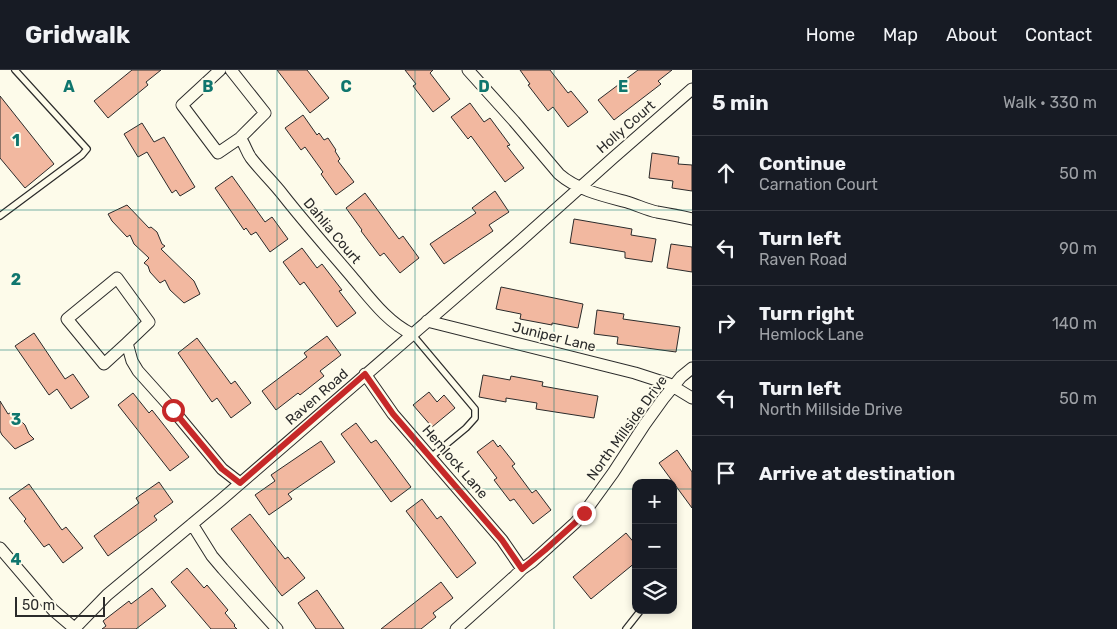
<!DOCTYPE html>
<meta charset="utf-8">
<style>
body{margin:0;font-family:Rubik,sans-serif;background:#242831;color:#f1f3f6}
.controls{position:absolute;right:15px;bottom:15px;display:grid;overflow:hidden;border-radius:10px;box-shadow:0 2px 8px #0003}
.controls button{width:45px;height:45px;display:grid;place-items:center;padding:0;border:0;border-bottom:1px solid #363941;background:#171b24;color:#f1f3f6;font:25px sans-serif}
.scale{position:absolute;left:15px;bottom:12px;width:90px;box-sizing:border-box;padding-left:5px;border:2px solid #2b2b2b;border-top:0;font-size:14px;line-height:18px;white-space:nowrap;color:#2b2b2b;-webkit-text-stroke:4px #fdfbea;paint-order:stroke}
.stop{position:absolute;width:15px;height:15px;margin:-11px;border:4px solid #c62828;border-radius:50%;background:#fff}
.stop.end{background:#c62828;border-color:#fff;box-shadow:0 1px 5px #0008}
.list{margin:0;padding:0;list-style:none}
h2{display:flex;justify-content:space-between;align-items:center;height:65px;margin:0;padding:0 20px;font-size:21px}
h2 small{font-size:16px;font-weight:400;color:#9ea1a6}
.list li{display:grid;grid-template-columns:32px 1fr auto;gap:15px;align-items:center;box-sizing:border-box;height:75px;padding:0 20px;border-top:1px solid #363941}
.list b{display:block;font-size:19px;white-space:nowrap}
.list p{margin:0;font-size:16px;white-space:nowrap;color:#9ea1a6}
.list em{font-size:16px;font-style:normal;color:#9ea1a6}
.icon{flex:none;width:28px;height:28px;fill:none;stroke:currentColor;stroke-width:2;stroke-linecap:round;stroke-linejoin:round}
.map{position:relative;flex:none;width:692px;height:559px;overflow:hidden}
header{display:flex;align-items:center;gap:30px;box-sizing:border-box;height:70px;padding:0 25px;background:#171b24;border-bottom:1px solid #363941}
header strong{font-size:24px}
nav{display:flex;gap:28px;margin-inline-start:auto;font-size:18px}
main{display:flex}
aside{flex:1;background:#171b24}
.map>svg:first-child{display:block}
.building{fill:#f2b8a0;stroke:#2b2b2b}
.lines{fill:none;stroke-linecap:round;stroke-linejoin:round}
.service-casing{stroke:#2b2b2b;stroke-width:8}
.minor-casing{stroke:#2b2b2b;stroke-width:13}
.service{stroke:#fdfbea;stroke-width:5.5}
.minor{stroke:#fdfbea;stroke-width:11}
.route{stroke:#c62828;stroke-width:6}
.grid{fill:none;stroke:#0f766e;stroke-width:1;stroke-opacity:0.55}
.labels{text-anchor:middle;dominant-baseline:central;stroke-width:4;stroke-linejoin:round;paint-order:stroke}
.street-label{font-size:14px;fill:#2b2b2b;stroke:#fdfbea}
.grid-label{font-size:16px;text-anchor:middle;font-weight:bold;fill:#0f766e;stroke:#fdfbea;stroke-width:4;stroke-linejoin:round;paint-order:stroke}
</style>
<header>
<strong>Gridwalk</strong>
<nav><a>Home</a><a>Map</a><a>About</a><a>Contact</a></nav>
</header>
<main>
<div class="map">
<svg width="692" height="559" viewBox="0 0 692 559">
<rect width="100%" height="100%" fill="#fdfbea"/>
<path class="building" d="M 132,0 L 161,0 L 146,12 L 148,15 L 108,48 L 94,31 Z
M 277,0 L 307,0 L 329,28 L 310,43 Z
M 405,0 L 433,0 L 430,3 L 450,29 L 433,42 L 413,16 L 416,14 Z
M 520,0 L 550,0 L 568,23 L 571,21 L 588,42 L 568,57 L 553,37 L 548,41 L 528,15 L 530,14 Z
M 638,0 L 672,0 L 658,11 L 661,14 L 614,50 L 598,30 Z
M 0,26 L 54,94 L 25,118 L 0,88 Z
M 470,33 L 484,52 L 490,48 L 510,75 L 507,76 L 524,98 L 505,112 L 471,66 L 468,69 L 451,47 Z
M 303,45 L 317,65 L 319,63 L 324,70 L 328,68 L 336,80 L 335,81 L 340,89 L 338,91 L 354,112 L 336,125 L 321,104 L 323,102 L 305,77 L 301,80 L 285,58 Z
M 142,53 L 154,72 L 164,67 L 195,117 L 180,126 L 176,120 L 172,123 L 147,82 L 138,87 L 124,64 Z
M 652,83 L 679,87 L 678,94 L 692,95 L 692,121 L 672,118 L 673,111 L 649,108 Z
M 232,106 L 265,152 L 272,147 L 288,169 L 270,182 L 256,162 L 251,165 L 246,158 L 244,160 L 215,118 Z
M 495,121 L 509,142 L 489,155 L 493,161 L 444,194 L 430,174 L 476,143 L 472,138 Z
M 365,123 L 399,169 L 403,166 L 419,188 L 400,203 L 384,183 L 380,186 L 361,161 L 362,160 L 346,138 Z
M 127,135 L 149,158 L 151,157 L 157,162 L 162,174 L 165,176 L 161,179 L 194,211 L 200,224 L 184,233 L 170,220 L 165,210 L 160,213 L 150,202 L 148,196 L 144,193 L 149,188 L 134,174 L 130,165 L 127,167 L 112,151 L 108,144 Z
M 574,149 L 632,159 L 631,165 L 656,169 L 652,192 L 625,188 L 625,182 L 570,173 Z
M 671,174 L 692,177 L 692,202 L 667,198 Z
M 302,178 L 317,198 L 322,194 L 342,220 L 339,221 L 356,243 L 337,257 L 304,212 L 300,215 L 283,192 Z
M 501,217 L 583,234 L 578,258 L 552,253 L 552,255 L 520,249 L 521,244 L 496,239 Z
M 597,240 L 624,244 L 623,249 L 680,257 L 676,282 L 617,274 L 618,267 L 594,264 Z
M 34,263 L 65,309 L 73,304 L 89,327 L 71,339 L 57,319 L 49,325 L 15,276 Z
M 327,266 L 341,285 L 320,301 L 324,306 L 300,325 L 298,323 L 276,340 L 262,321 L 307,287 L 304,283 Z
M 197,268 L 231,314 L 235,311 L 251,333 L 231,348 L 217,328 L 212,332 L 178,283 Z
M 483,305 L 510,310 L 511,306 L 543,312 L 542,316 L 598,326 L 594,348 L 536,339 L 537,333 L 506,328 L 506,332 L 479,327 Z
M 429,322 L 437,332 L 444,325 L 455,338 L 432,357 L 413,335 Z
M 133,323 L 149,343 L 152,340 L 189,387 L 170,401 L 118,335 Z
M 0,331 L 8,344 L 12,342 L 25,355 L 29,364 L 34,369 L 15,379 L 2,365 L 0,361 Z
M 356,353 L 371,373 L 376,370 L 411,417 L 391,432 L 341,364 Z
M 493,370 L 498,377 L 500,375 L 515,394 L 512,396 L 532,423 L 536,420 L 551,440 L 533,454 L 514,429 L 510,431 L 494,410 L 497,408 L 477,382 Z
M 321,371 L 335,392 L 288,424 L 292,429 L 269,445 L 255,425 L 275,411 L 271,405 Z
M 677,380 L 692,402 L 692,438 L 659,393 Z
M 159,412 L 173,432 L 154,446 L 157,450 L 108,486 L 94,466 L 139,433 L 136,428 Z
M 29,414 L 62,460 L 66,457 L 83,478 L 63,493 L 49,474 L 44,477 L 24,451 L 26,449 L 9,428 Z
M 422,429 L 437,449 L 441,446 L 476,493 L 457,508 L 406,441 Z
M 250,444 L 285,489 L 288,487 L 305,508 L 282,526 L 231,459 Z
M 626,463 L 636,475 L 636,492 L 591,529 L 573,507 Z
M 187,498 L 204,518 L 207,515 L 228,540 L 225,543 L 235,555 L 234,556 L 237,559 L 211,559 L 171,512 Z
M 441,512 L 453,528 L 433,543 L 436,547 L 421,559 L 381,559 Z
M 152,518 L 166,536 L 136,559 L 102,559 L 106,556 L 103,551 L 129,531 L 131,534 Z
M 317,520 L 344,559 L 316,559 L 298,533 Z"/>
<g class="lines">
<defs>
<path id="service" d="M 0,146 L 82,85 L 87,79 L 15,0
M 412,264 L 475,339 L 475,348 L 466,358 L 431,387
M 626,559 L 641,540"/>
<path id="minor" d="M 220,0 L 182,35 L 218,83 L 240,68 L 265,43 L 231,0
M 468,0 L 514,51 L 559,104 C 577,120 604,126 627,132 C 637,135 647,140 657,142 C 669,144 680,146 692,149
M 240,68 C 245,74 246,81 251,88 C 261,101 273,112 283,125 C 305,153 329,180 352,207 C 370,228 387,252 412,264
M 427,251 L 635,303 L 669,314 L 692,328
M 127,273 L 104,294 L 67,249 L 117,208 L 149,252 L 127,273 L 132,291 L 138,301 L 173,340 L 222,399 L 240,413
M 365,304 L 393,344 L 502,470 L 522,499
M 192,454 L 212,486 L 223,499 L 277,559
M 0,478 L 53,540 L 74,558
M 74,559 L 107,525 L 221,430 L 518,173 L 613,88 L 692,19
M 456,559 L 515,506 L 522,499 L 532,492 L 575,453 L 584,443 L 613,403 L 645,354 L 663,329 L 681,307 L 692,298"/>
</defs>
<use href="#service" class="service-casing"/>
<use href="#minor" class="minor-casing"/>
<use href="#service" class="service"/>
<use href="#minor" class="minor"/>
</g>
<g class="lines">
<path class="route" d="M 173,340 L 222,399 L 240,413 L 365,304 L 393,344 L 502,470 L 522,499 L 545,480 L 575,453 L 584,443"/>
</g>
<path class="grid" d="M 138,0 L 138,559M 277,0 L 277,559M 415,0 L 415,559M 554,0 L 554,559M 0,140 L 692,140M 0,280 L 692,280M 0,419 L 636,419M 673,419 L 692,419"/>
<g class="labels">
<g class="street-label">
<text transform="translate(626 57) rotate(-41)">Holly Court</text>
<text transform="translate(332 161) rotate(50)">Dahlia Court</text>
<text transform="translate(554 267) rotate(14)">Juniper Lane</text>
<text transform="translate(317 327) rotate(-41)">Raven Road</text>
<text transform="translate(627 358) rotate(-54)">North Millside Drive</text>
<text transform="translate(455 392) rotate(49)">Hemlock Lane</text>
</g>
</g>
<g class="grid-label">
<text x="69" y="22">A</text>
<text x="208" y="22">B</text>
<text x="346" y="22">C</text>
<text x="484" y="22">D</text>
<text x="623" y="22">E</text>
<text x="16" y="76">1</text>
<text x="16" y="215">2</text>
<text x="16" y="355">3</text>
<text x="16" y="495">4</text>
</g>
</svg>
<div class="controls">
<button>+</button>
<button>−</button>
<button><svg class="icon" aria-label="layers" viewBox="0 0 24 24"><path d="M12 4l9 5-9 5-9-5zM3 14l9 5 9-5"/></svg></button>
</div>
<div class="scale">50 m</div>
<div class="stop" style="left:173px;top:340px"></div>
<div class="stop end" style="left:584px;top:443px"></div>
</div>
<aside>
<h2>5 min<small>Walk · 330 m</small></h2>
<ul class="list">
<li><svg class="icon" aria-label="ahead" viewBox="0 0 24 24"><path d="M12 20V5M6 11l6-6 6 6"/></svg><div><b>Continue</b><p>Carnation Court</p></div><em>50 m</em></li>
<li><svg class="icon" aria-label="left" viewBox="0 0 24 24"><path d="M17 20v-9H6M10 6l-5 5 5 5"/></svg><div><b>Turn left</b><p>Raven Road</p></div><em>90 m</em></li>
<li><svg class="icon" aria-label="right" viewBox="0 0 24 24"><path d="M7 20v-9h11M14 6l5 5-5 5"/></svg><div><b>Turn right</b><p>Hemlock Lane</p></div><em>140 m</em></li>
<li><svg class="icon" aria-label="left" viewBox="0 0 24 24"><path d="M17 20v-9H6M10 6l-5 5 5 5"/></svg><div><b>Turn left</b><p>North Millside Drive</p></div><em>50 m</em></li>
<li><svg class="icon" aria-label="arrive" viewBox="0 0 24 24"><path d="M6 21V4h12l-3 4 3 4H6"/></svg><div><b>Arrive at destination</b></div></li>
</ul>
</aside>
</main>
